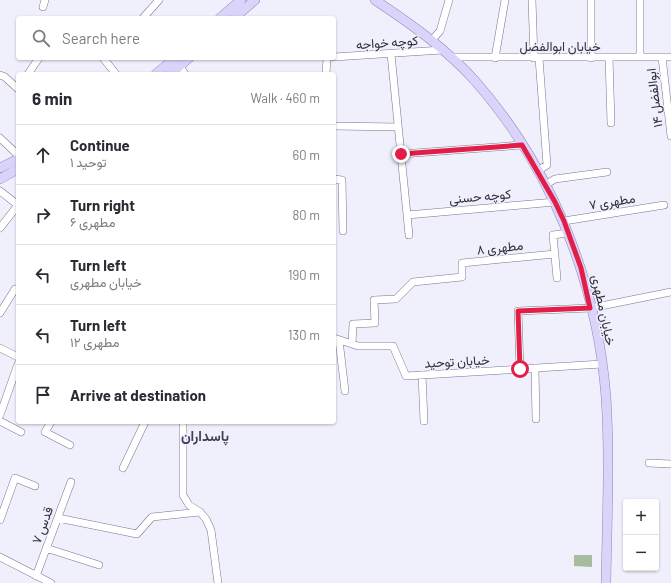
<!DOCTYPE html>
<meta charset="utf-8">
<style>
body{margin:0;font-family:Barlow,Vazirmatn,sans-serif;background:#f2f2f3;color:#2b2b33}
.controls{position:absolute;right:12px;bottom:12px;display:grid;overflow:hidden;border-radius:4px;box-shadow:0 1px 3px #0004}
.controls button{width:36px;height:36px;display:grid;place-items:center;padding:0;border:0;border-bottom:1px solid #e1e1e2;background:#fff;color:#2b2b33;font:20px sans-serif}
.stop{position:absolute;width:12px;height:12px;margin:-9px;border:3px solid #e11d48;border-radius:50%;background:#fff}
.stop.end{background:#e11d48;border-color:#fff;box-shadow:0 1px 4px #0008}
.list{margin:0;padding:0;list-style:none}
h2{display:flex;justify-content:space-between;align-items:center;height:52px;margin:0;padding:0 16px;font-size:17px}
h2 small{font-size:13px;font-weight:400;color:#7c7c81}
.list li{display:grid;grid-template-columns:26px 1fr auto;gap:12px;align-items:center;box-sizing:border-box;height:60px;padding:0 16px;border-top:1px solid #e1e1e2}
.list b{display:block;font-size:15px;white-space:nowrap}
.list p{margin:0;font-size:13px;white-space:nowrap;color:#7c7c81}
.list em{font-size:13px;font-style:normal;color:#7c7c81}
.icon{flex:none;width:22px;height:22px;fill:none;stroke:currentColor;stroke-width:2;stroke-linecap:round;stroke-linejoin:round}
.map{position:relative;flex:none;width:671px;height:583px;overflow:hidden}
.search{position:absolute;background:#fff;box-shadow:0 1px 3px #0004;left:16px;top:16px;width:320px;height:44px;display:flex;align-items:center;gap:10px;box-sizing:border-box;padding:0 14px;border-radius:4px;color:#7c7c81;font-size:15px}
.panel{position:absolute;background:#fff;box-shadow:0 1px 3px #0004;left:16px;top:72px;width:320px;height:352px;border-radius:4px}
.map>svg:first-child{display:block}
.building{fill:#a7bb9f}
.lines{fill:none;stroke-linecap:round;stroke-linejoin:round}
.minor-casing{stroke:#787491;stroke-width:8}
.major-casing{stroke:#8f88b6;stroke-width:10}
.minor{stroke:#fff;stroke-width:7}
.major{stroke:#dad4fb;stroke-width:9}
.route{stroke:#e11d48;stroke-width:5}
.labels{text-anchor:middle;dominant-baseline:central;stroke-width:3;stroke-linejoin:round;paint-order:stroke}
.street-label{font-size:13px;fill:#2f2e3a;stroke:#f0effc}
.neighbourhood-label{font-size:14px;font-weight:bold;fill:#413d57;stroke:#f0effc}
</style>
<div class="map">
<svg width="671" height="583" viewBox="0 0 671 583">
<rect width="100%" height="100%" fill="#f0effc"/>
<path class="building" d="M 574,555 L 592,555 L 592,567 L 574,566 Z"/>
<g class="lines">
<defs>
<path id="minor" d="M 532,0 L 534,58
M 640,0 L 640,57
M 43,7 L 45,0
M 143,18 L 159,0
M 432,40 L 440,31 L 449,0
M 391,54 L 409,235
M 334,57 L 442,50
M 450,57 L 671,57
M 609,57 L 611,123
M 662,57 L 671,136
M 103,58 L 116,74
M 495,58 L 505,0
M 591,58 L 591,0
M 180,66 L 185,74
M 28,74 L 39,58
M 326,74 L 327,58
M 0,75 L 5,77 L 18,89
M 334,126 L 398,127
M 0,138 L 18,155
M 401,154 L 522,145
M 537,171 L 547,165 L 539,58
M 334,179 L 342,180 L 343,231
M 545,185 L 555,179 L 607,172
M 0,191 L 18,205
M 407,215 L 555,202
M 564,221 L 664,205
M 0,228 L 18,205
M 557,278 L 553,235 L 568,233
M 0,313 L 15,289
M 334,338 L 358,346 L 393,346 L 406,376 L 602,364
M 339,340 L 345,391
M 352,344 L 353,324 L 375,323 L 374,300 L 396,299 L 413,282 L 462,277 L 462,263 L 555,254
M 0,348 L 18,357
M 535,368 L 536,419
M 520,369 L 518,311 L 591,308 L 671,292
M 422,375 L 424,421
M 0,415 L 18,364
M 0,421 L 21,432
M 51,422 L 45,432 L 70,445
M 183,422 L 183,495 L 189,505 L 200,512 L 206,519 L 211,530 L 218,583
M 649,463 L 671,464
M 123,468 L 145,422
M 58,518 L 137,534 L 152,517 L 200,512
M 0,520 L 15,478 L 35,486
M 46,548 L 99,565
M 0,557 L 51,583
M 36,576 L 71,482"/>
<path id="major" d="M 375,0 C 411,24 448,50 476,82 C 552,169 597,282 606,397 C 610,458 607,521 606,583
M 220,18 L 241,0
M 234,18 L 255,0
M 156,74 L 175,58
M 170,74 L 189,58
M 0,168 L 18,159
M 0,179 L 18,169"/>
</defs>
<use href="#minor" class="minor-casing"/>
<use href="#major" class="major-casing"/>
<use href="#minor" class="minor"/>
<use href="#major" class="major"/>
</g>
<g class="lines">
<path class="route" d="M 401,154 L 522,145 L 555,202 L 564,221 L 581,268 L 590,308 L 518,311 L 520,369"/>
</g>
<g class="labels">
<g class="street-label">
<text transform="translate(387 42) rotate(-4)">کوچه خواجه</text>
<text x="560" y="46">خیابان ابوالفضل</text>
<text transform="translate(654 98) rotate(-97)">ابوالفضل ۱۴</text>
<text transform="translate(480 196) rotate(-5)">کوچه حسنی</text>
<text transform="translate(612 201) rotate(-9)">مطهری ۷</text>
<text transform="translate(500 247) rotate(-6)">مطهری ۸</text>
<text transform="translate(604 310) rotate(78)">خیابان مطهری</text>
<text transform="translate(457 361) rotate(-3)">خیابان توحید</text>
<text transform="translate(42 525) rotate(-70)">قدس ۷</text>
</g>
<g class="neighbourhood-label">
<text x="205" y="435">پاسداران</text>
</g>
</g>
</svg>
<div class="controls">
<button>+</button>
<button>−</button>
</div>
<div class="stop" style="left:520px;top:369px"></div>
<div class="stop end" style="left:401px;top:154px"></div>
<div class="search"><svg class="icon" aria-label="search" viewBox="0 0 24 24"><circle cx="10" cy="10" r="6"/><path d="M15 15l6 6"/></svg>Search here</div>
<section class="panel">
<h2>6 min<small>Walk · 460 m</small></h2>
<ul class="list">
<li><svg class="icon" aria-label="ahead" viewBox="0 0 24 24"><path d="M12 20V5M6 11l6-6 6 6"/></svg><div><b>Continue</b><p>توحید ۱</p></div><em>60 m</em></li>
<li><svg class="icon" aria-label="right" viewBox="0 0 24 24"><path d="M7 20v-9h11M14 6l5 5-5 5"/></svg><div><b>Turn right</b><p>مطهری ۶</p></div><em>80 m</em></li>
<li><svg class="icon" aria-label="left" viewBox="0 0 24 24"><path d="M17 20v-9H6M10 6l-5 5 5 5"/></svg><div><b>Turn left</b><p>خیابان مطهری</p></div><em>190 m</em></li>
<li><svg class="icon" aria-label="left" viewBox="0 0 24 24"><path d="M17 20v-9H6M10 6l-5 5 5 5"/></svg><div><b>Turn left</b><p>مطهری ۱۲</p></div><em>130 m</em></li>
<li><svg class="icon" aria-label="arrive" viewBox="0 0 24 24"><path d="M6 21V4h12l-3 4 3 4H6"/></svg><div><b>Arrive at destination</b></div></li>
</ul>
</section>
</div>
